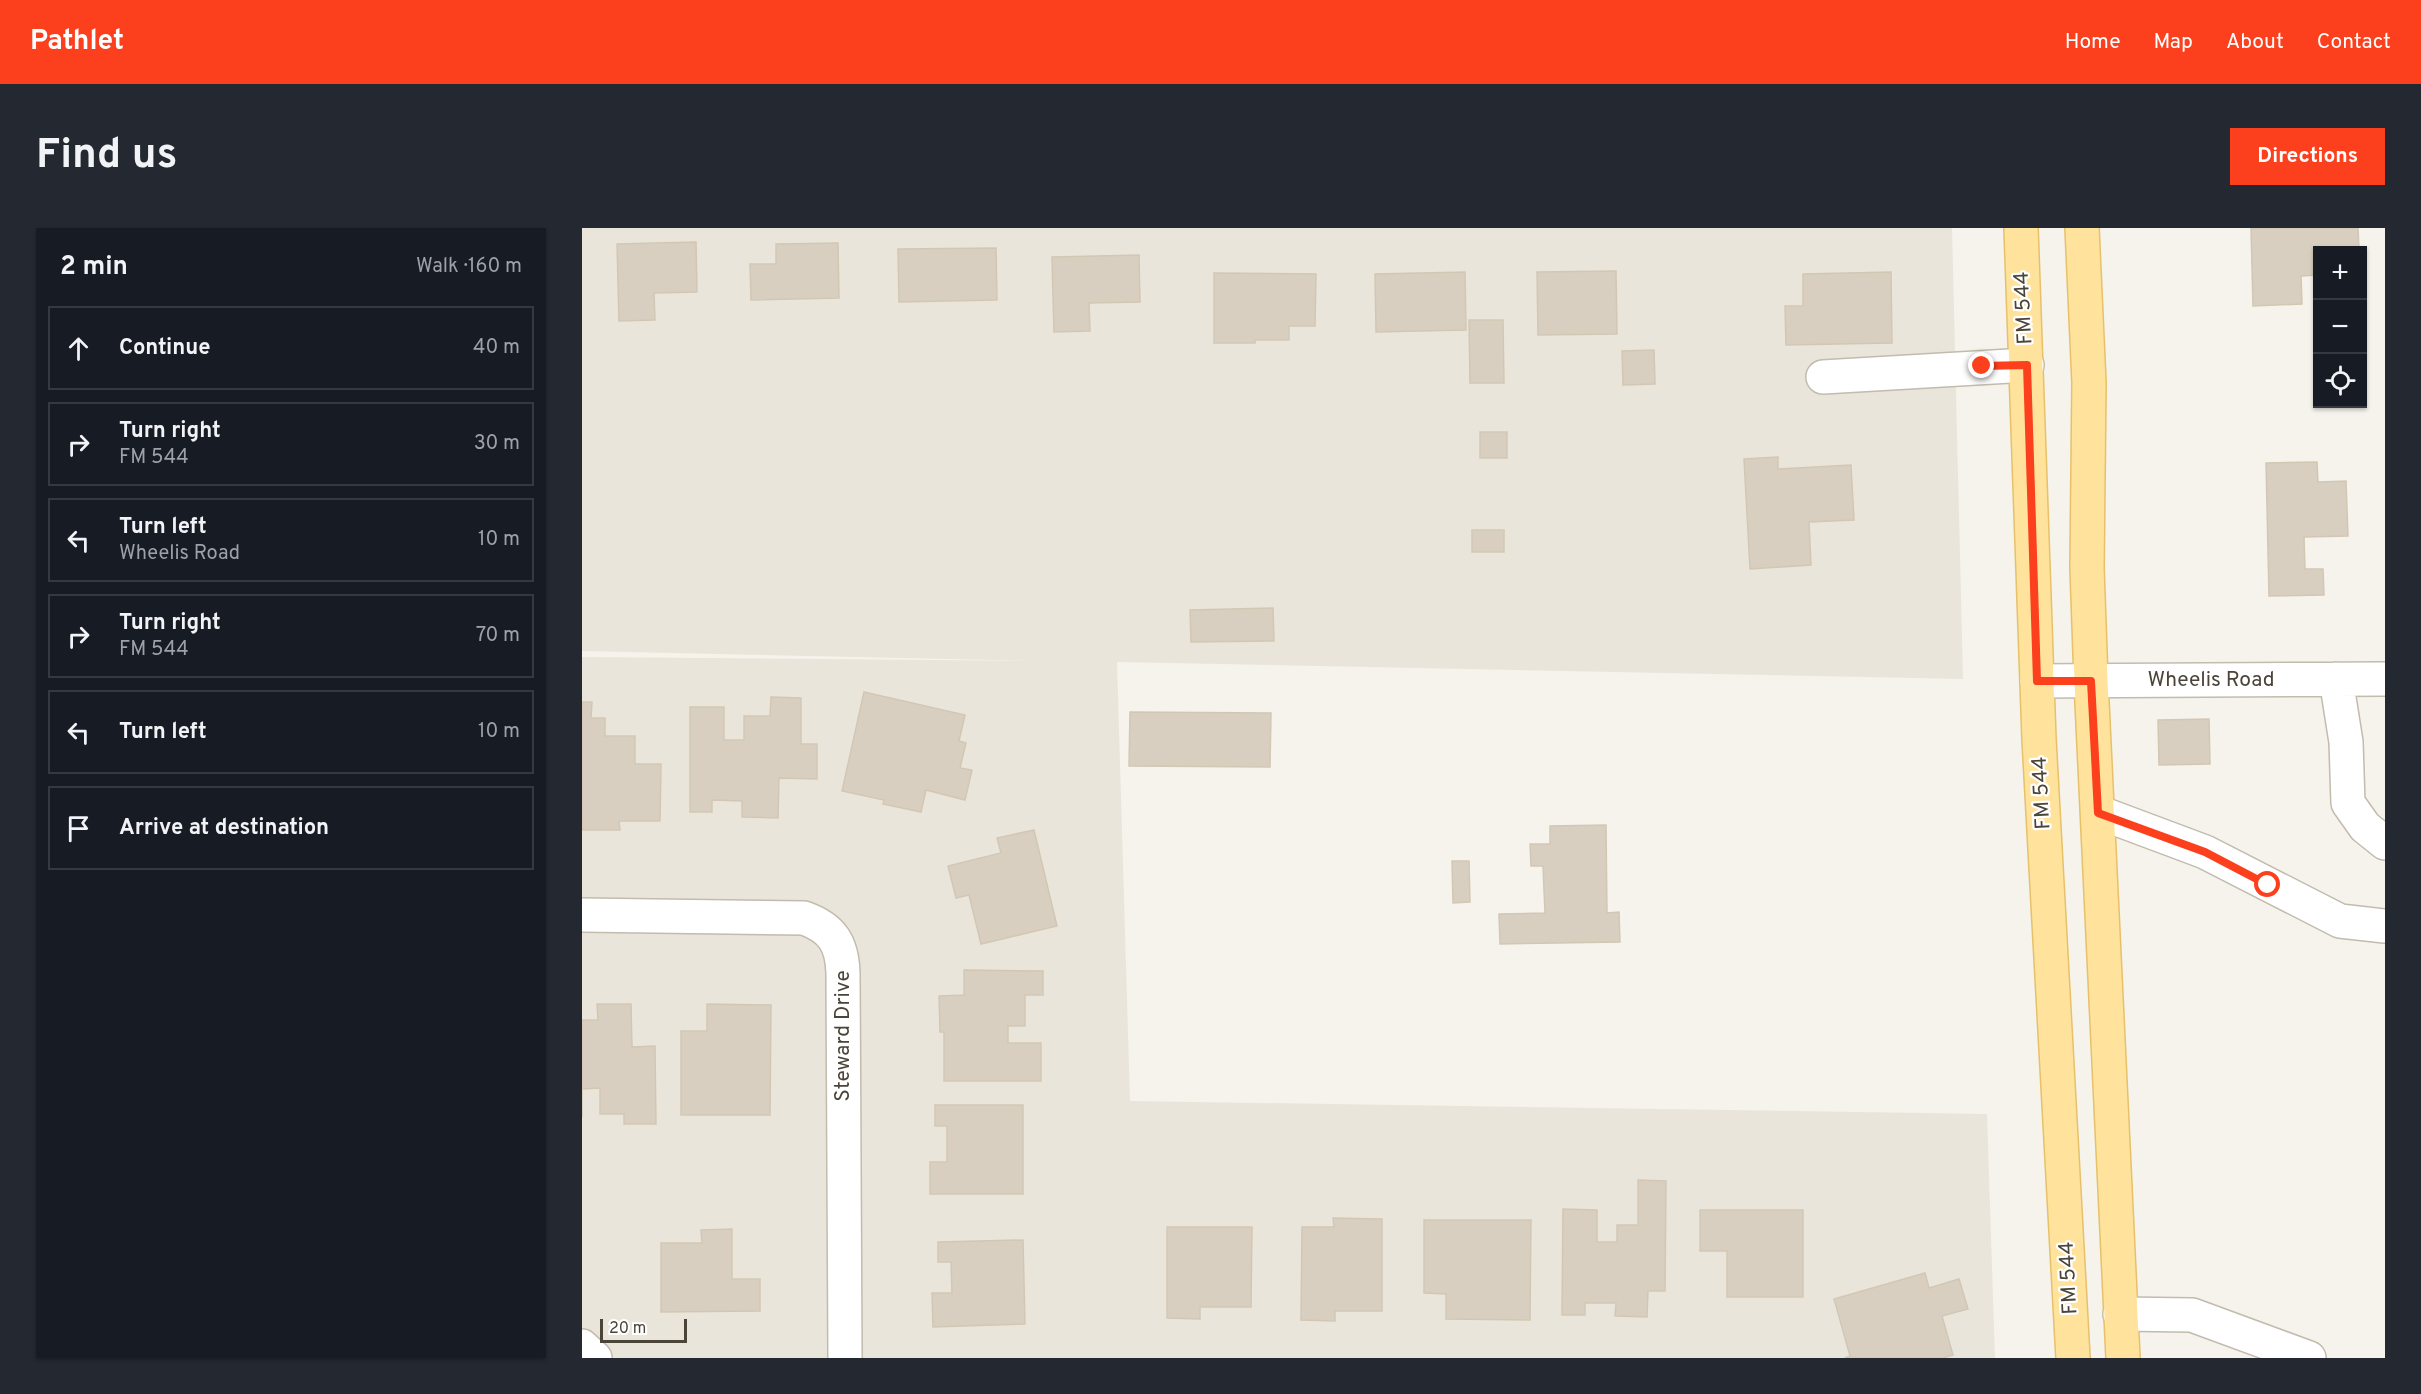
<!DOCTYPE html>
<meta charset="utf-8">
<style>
body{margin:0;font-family:Overpass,sans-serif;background:#242831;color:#f1f3f6}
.controls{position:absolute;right:18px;top:18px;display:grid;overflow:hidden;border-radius:0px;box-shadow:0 2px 4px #0004}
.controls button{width:54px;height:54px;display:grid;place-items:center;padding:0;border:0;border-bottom:2px solid #363941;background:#171b24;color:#f1f3f6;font:30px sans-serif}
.scale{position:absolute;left:18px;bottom:15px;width:87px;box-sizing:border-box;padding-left:6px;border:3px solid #4b4439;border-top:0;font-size:16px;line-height:21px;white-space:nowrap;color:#4b4439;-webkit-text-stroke:4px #fff;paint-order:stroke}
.stop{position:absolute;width:18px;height:18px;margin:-14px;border:4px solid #fc3f1d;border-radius:50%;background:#fff}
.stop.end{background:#fc3f1d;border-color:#fff;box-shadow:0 2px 6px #0008}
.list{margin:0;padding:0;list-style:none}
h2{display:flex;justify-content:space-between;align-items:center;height:78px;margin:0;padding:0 24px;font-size:26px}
h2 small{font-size:20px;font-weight:400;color:#9ea1a6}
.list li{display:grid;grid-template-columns:39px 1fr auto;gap:18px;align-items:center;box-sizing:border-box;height:84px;margin:0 12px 12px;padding:0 12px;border:2px solid #363941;border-radius:0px}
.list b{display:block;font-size:22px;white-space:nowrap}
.list p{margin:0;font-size:20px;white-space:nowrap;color:#9ea1a6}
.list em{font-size:20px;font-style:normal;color:#9ea1a6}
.icon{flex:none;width:33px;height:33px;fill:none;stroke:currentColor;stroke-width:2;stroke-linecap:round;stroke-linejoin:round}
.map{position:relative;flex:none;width:1803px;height:1130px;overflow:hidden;border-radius:0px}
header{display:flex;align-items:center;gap:36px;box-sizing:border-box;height:84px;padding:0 30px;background:#fc3f1d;color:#fff}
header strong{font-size:28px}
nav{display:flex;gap:33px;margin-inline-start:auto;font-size:21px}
.intro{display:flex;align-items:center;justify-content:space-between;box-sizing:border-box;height:144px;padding:0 36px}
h1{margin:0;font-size:42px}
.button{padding:15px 27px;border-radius:0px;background:#fc3f1d;color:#fff;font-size:21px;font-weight:700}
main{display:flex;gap:36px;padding:0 36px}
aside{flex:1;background:#171b24;border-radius:0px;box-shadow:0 2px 4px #0004}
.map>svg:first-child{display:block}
.residential{fill:#eae5da}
.building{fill:#d8cfc1;stroke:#d3c7b4;stroke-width:1.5}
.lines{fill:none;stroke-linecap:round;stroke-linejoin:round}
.minor-casing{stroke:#c2bbae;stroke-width:36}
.major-casing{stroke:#e6c16a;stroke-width:36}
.minor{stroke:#fff;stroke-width:33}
.major{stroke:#ffe39c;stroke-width:33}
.route{stroke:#fc3f1d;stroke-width:8}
.labels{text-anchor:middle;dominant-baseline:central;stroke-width:4.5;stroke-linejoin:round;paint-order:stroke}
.street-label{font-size:21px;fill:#4b4439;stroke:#fff}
</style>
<header>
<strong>Pathlet</strong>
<nav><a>Home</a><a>Map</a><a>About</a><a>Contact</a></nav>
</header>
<div class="intro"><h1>Find us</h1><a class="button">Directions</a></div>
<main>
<aside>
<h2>2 min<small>Walk · 160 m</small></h2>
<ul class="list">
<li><svg class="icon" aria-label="ahead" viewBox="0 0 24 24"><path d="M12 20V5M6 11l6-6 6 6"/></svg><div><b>Continue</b></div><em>40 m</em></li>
<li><svg class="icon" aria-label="right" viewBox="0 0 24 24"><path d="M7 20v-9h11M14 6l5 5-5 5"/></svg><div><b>Turn right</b><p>FM 544</p></div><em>30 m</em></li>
<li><svg class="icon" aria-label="left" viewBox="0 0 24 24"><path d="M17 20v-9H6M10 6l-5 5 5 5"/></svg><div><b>Turn left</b><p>Wheelis Road</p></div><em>10 m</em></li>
<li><svg class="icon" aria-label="right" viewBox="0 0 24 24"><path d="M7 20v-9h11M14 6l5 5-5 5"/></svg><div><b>Turn right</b><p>FM 544</p></div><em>70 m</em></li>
<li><svg class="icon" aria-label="left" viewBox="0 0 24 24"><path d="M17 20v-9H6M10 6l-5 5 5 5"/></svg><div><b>Turn left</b></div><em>10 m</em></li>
<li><svg class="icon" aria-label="arrive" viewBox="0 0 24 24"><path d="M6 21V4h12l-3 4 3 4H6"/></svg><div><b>Arrive at destination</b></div></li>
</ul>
</aside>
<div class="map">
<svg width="1803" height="1130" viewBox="0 0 1803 1130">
<rect width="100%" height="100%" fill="#f6f3ec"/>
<path class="residential" d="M 0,0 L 1370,0 L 1381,451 L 535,434 L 548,873 L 1405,886 L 1413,1130 L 0,1130 L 0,429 L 458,433 L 0,423 Z"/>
<path class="building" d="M 1669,0 L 1776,0 L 1777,22 L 1736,22 L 1736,47 L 1719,48 L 1720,76 L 1671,78 Z
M 114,14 L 115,64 L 72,65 L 73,92 L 37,93 L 35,16 Z
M 256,15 L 257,70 L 169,72 L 168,36 L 194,36 L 194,16 Z
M 414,20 L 415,72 L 317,74 L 316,21 Z
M 557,27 L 558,74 L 507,75 L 508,103 L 472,104 L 470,29 Z
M 1034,43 L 1035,106 L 956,107 L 955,44 Z
M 883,44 L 884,102 L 794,104 L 793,46 Z
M 1309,44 L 1310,115 L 1204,117 L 1203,78 L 1221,78 L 1221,46 Z
M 632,45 L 734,46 L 733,98 L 707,98 L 707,112 L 673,112 L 673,115 L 632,115 Z
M 887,92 L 921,92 L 922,155 L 888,155 Z
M 1072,122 L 1073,156 L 1041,157 L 1040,123 Z
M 898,204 L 925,204 L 925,230 L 898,230 Z
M 1196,229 L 1196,241 L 1269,237 L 1272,292 L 1227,294 L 1229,337 L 1168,341 L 1162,231 Z
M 1735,234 L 1736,254 L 1764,253 L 1766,308 L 1722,309 L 1723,341 L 1741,341 L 1742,367 L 1687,368 L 1684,235 Z
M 890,302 L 922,302 L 922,324 L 890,324 Z
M 691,380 L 692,413 L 609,414 L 608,382 Z
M 282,464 L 383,487 L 377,513 L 384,515 L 378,540 L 390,542 L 383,572 L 344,562 L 339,584 L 301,576 L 302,572 L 260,563 Z
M 189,469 L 219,470 L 219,516 L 235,516 L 235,551 L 197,550 L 196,590 L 160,589 L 160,573 L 130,572 L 130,584 L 108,584 L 108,479 L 142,479 L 142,512 L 162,512 L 162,488 L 188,488 Z
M 0,474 L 10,474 L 9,490 L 23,490 L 23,508 L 53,508 L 53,536 L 79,536 L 78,593 L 37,593 L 38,602 L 0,602 Z
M 548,484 L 689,485 L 688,539 L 547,538 Z
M 1627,491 L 1628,536 L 1577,537 L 1576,492 Z
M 1024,597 L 1025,685 L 1037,684 L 1038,714 L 918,716 L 917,686 L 963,685 L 961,638 L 949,638 L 948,616 L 968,616 L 968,598 Z
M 452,602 L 475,698 L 399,716 L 387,667 L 374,670 L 366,638 L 419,625 L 415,610 Z
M 870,633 L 887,633 L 888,674 L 871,675 Z
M 382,742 L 461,743 L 461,767 L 443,767 L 443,798 L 426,798 L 426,815 L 459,815 L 459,853 L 362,853 L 362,804 L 358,804 L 357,768 L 382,767 Z
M 15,776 L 49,776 L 50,819 L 73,818 L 74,896 L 42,896 L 42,886 L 18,886 L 18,860 L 0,861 L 0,889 L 0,792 L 16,792 Z
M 125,776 L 189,777 L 188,887 L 99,887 L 99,803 L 125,803 Z
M 353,877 L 441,877 L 441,966 L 348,966 L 348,934 L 365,934 L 365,898 L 353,898 Z
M 1056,952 L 1084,953 L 1083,1063 L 1066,1063 L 1065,1089 L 1033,1088 L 1034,1075 L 1003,1075 L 1003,1087 L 980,1087 L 981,981 L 1015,982 L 1015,1014 L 1035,1014 L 1035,997 L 1056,997 Z
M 1118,982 L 1221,982 L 1221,1069 L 1145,1069 L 1145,1023 L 1118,1023 Z
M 751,990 L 800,991 L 800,1083 L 753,1083 L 753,1093 L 719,1092 L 720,999 L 752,999 Z
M 842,992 L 949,992 L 948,1092 L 864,1091 L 864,1066 L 842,1065 Z
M 585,999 L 670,999 L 669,1079 L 618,1079 L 618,1091 L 585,1090 Z
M 150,1001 L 150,1051 L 178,1051 L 178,1083 L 79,1084 L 79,1015 L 120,1015 L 119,1002 Z
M 441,1012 L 443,1096 L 351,1099 L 350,1065 L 370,1065 L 369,1034 L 356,1034 L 356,1014 Z
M 1343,1045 L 1347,1060 L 1377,1051 L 1386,1081 L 1360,1088 L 1371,1127 L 1361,1130 L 1263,1130 L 1268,1128 L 1252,1071 Z"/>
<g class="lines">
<defs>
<path id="minor" d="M 1241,149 L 1445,137
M 1754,451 L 1764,514 L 1766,575 L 1783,599 L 1803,615
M 1455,453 L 1803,451
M 1516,584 L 1623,624 L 1758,693 L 1803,698
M 0,687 L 222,690 C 250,700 260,715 261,745 L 263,1130
M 1538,1086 L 1610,1087 L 1727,1130
M 0,1118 L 13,1130"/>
<path id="major" d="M 1439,0 L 1457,511 L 1491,1130
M 1500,0 L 1507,155 L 1505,340 L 1509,453 L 1541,1130"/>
</defs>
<use href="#minor" class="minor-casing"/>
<use href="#major" class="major-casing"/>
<use href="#minor" class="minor"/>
<use href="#major" class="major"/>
</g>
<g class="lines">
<path class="route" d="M 1400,138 L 1445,137 L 1455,453 L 1509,453 L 1516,585 L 1623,624 L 1686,657"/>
</g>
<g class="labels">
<g class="street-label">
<text transform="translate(1442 80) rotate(-93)">FM 544</text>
<text x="1629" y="452">Wheelis Road</text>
<text transform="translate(1460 565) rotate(-93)">FM 544</text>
<text transform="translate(261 808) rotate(-90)">Steward Drive</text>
<text transform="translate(1487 1050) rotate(-93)">FM 544</text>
</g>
</g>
</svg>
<div class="controls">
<button>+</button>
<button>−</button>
<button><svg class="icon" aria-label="locate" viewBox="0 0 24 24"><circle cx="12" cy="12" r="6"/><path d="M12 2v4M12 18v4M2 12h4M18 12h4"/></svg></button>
</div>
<div class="scale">20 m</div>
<div class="stop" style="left:1686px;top:657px"></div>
<div class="stop end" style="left:1400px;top:138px"></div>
</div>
</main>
